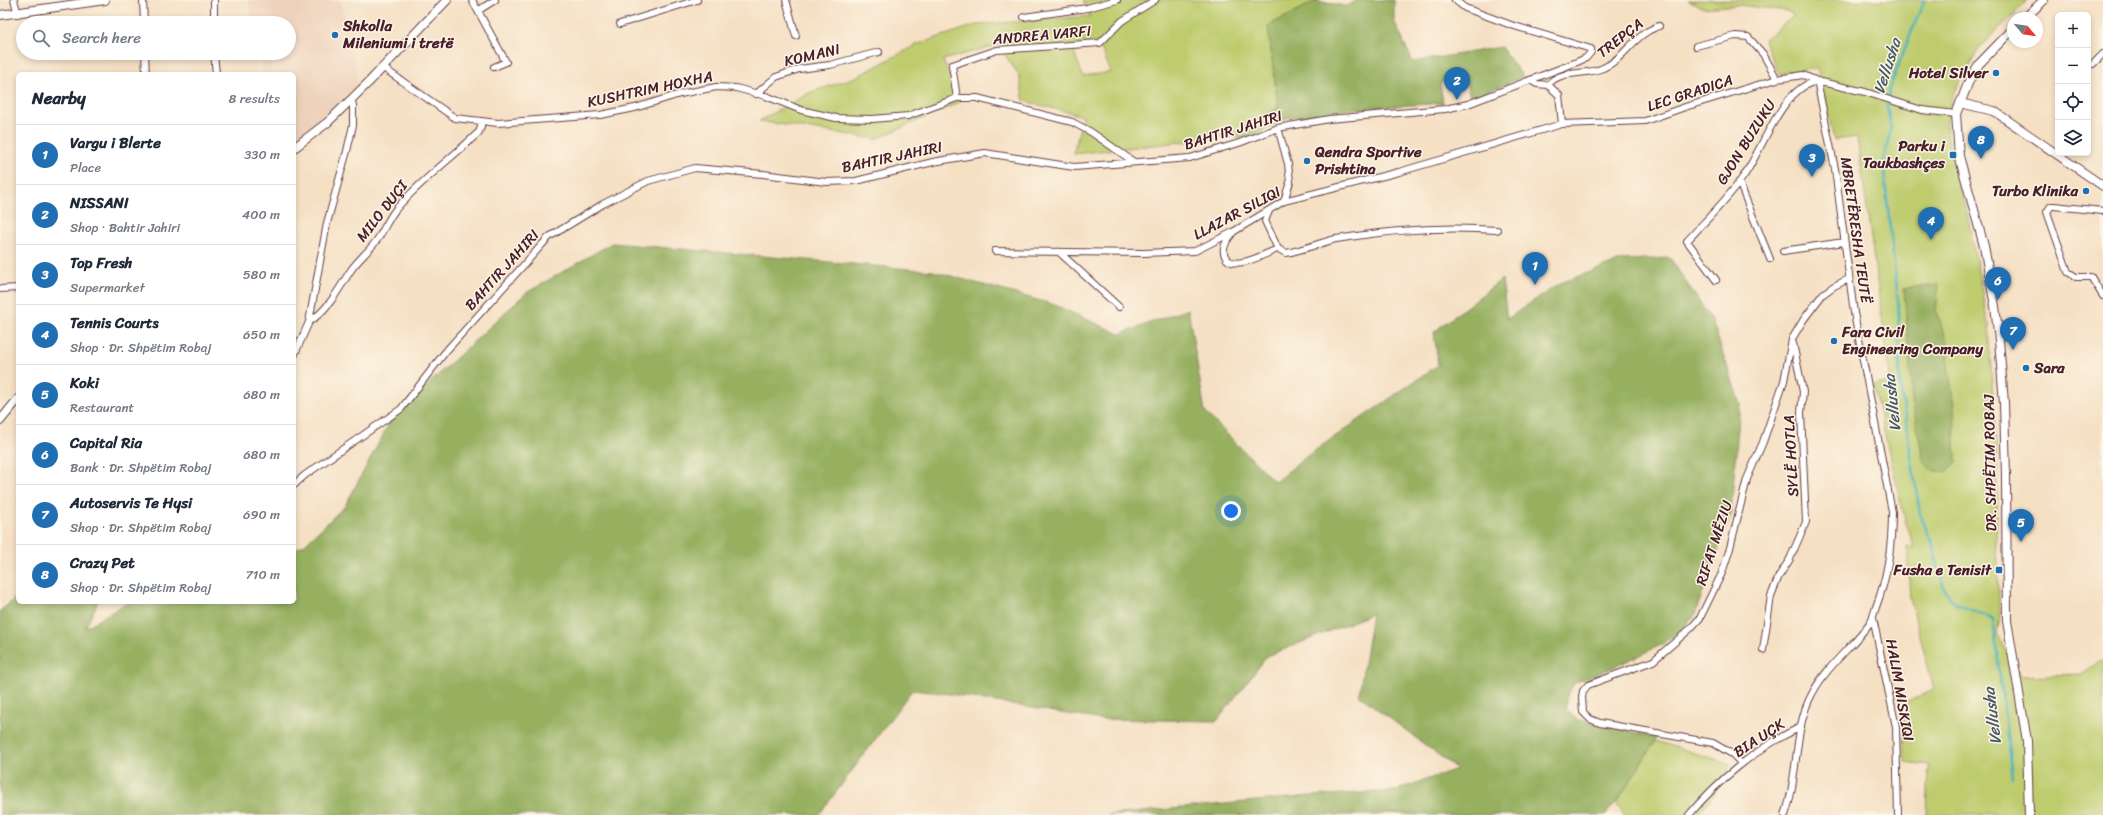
<!DOCTYPE html>
<meta charset="utf-8">
<style>
body{margin:0;font-family:Sriracha,sans-serif;background:#f2f2f3;color:#1f2937}
.controls{position:absolute;right:12px;top:12px;display:grid;overflow:hidden;border-radius:6px;box-shadow:0 2px 6px #0003}
.controls button{width:36px;height:36px;display:grid;place-items:center;padding:0;border:0;border-bottom:1px solid #e0e1e3;background:#fff;color:#1f2937;font:20px sans-serif}
.compass{position:absolute;left:2007px;top:12px;width:36px;height:36px;border-radius:50%;background:#fff;box-shadow:0 2px 6px #0003;rotate:119deg}
.you{position:absolute;left:1231px;top:511px;width:14px;height:14px;margin:-10px;border:3px solid #fff;border-radius:50%;background:#1a73e8;box-shadow:0 0 0 6px #1a73e833}
.badge{display:grid;place-items:center;width:26px;height:26px;border-radius:50%;background:#1f6fb2;color:#fff;font-size:13px;font-weight:700}
.pin{position:absolute;translate:-50% -33px;filter:drop-shadow(0 1px 2px #0008)}
.pin::after{content:'';position:absolute;top:21px;width:14px;height:12px;background:inherit;clip-path:polygon(0 0,100% 0,50% 100%)}
.list{margin:0;padding:0;list-style:none}
h2{display:flex;justify-content:space-between;align-items:center;height:52px;margin:0;padding:0 16px;font-size:17px}
h2 small{font-size:13px;font-weight:400;color:#747a83}
.list li{display:grid;grid-template-columns:26px 1fr auto;gap:12px;align-items:center;box-sizing:border-box;height:60px;padding:0 16px;border-top:1px solid #e0e1e3}
.list b{display:block;font-size:15px;white-space:nowrap}
.list p{margin:0;font-size:13px;white-space:nowrap;color:#747a83}
.list em{font-size:13px;font-style:normal;color:#747a83}
.icon{flex:none;width:22px;height:22px;fill:none;stroke:currentColor;stroke-width:2;stroke-linecap:round;stroke-linejoin:round}
.map{position:relative;flex:none;width:2103px;height:815px;overflow:hidden}
.search{position:absolute;background:#fff;box-shadow:0 2px 6px #0003;left:16px;top:16px;width:280px;height:44px;display:flex;align-items:center;gap:10px;box-sizing:border-box;padding:0 14px;border-radius:22px;color:#747a83;font-size:15px}
.panel{position:absolute;background:#fff;box-shadow:0 2px 6px #0003;left:16px;top:72px;width:280px;height:532px;border-radius:6px}
.map>svg:first-child{display:block}
.built{fill:#eed1ba}
.green{fill:#becc6e;stroke:#84764c;fill-rule:evenodd}
.forest{fill:#96b061;stroke:#706846}
.lines{fill:none;stroke-linecap:round;stroke-linejoin:round}
.stream{stroke:#41aebe;stroke-width:2.5}
.minor-casing{stroke:#643c42;stroke-width:8}
.tertiary-casing{stroke:#643c42;stroke-width:10}
.minor{stroke:#fff;stroke-width:6}
.tertiary{stroke:#fff;stroke-width:8}
.poi-dot{fill:#1f6fb2;stroke:#fcf5e5;stroke-width:1.5}
.labels{text-anchor:middle;dominant-baseline:central;stroke-width:3;stroke-linejoin:round;paint-order:stroke}
.poi-label{font-size:15px;font-weight:bold;fill:#4a1f2b;stroke:#fcf5e5;text-anchor:start}
.street-label{font-size:15px;fill:#4a1f2b;stroke:#fcf5e5}
.water-label{font-size:16px;font-style:italic;fill:#465866;stroke:#fcf5e5}
</style>
<div class="map">
<svg width="2103" height="815" viewBox="0 0 2103 815">
<rect width="100%" height="100%" fill="#fcf5e5"/>
<filter id="ink" filterUnits="userSpaceOnUse"><feTurbulence type="fractalNoise" baseFrequency=".025" numOctaves="2"/><feDisplacementMap in="SourceGraphic" scale="8" xChannelSelector="R" yChannelSelector="G"/><feConvolveMatrix kernelMatrix="1 2 1 2 8 2 1 2 1" color-interpolation-filters="sRGB"/></filter>
<filter id="wash" filterUnits="userSpaceOnUse"><feTurbulence type="fractalNoise" baseFrequency=".012" numOctaves="4" result="noise"/><feDisplacementMap in="SourceGraphic" scale="16" xChannelSelector="R" yChannelSelector="G"/><feGaussianBlur stdDeviation="0.9" result="paint"/><feColorMatrix in="noise" values="0 0 0 0 0 0 0 0 0 0 0 0 0 0 0 0 0 1.4 0 .05"/><feComposite in="paint" operator="in"/></filter>
<g filter="url(#wash)">
<rect width="100%" height="100%" fill="#f5e0c4"/>
<path class="built" d="M 248,0 L 341,0 L 359,85 L 294,140 L 294,74 L 264,74 L 259,53 L 289,53 L 289,23 L 253,23 Z"/>
<path class="green" d="M 1083,0 L 1318,0 L 1268,26 L 1278,107 L 1234,136 L 1073,154 L 1083,116 L 1024,101 L 1019,75 L 998,45 L 943,60 L 960,102 L 876,139 L 759,121 L 809,93 L 856,77 L 918,44 L 976,25 L 1090,16 ZM 1098,41 L 1111,72 L 1083,76 L 1074,53 Z
M 1688,0 L 2028,0 L 1981,46 L 1962,76 L 1951,101 L 1946,127 L 1953,161 L 1968,218 L 1988,324 L 1998,469 L 1996,546 L 2000,617 L 1997,634 L 2021,676 L 2080,674 L 2103,660 L 2103,815 L 1927,815 L 1929,765 L 1905,762 L 1903,703 L 1934,690 L 1910,598 L 1907,546 L 1915,549 L 1905,520 L 1873,385 L 1891,382 L 1857,137 L 1834,140 L 1821,79 L 1817,68 L 1779,74 L 1764,40 L 1794,16 L 1787,11 L 1740,5 L 1703,8 Z
M 1655,741 L 1731,764 L 1710,800 L 1697,815 L 1624,815 L 1616,802 Z"/>
<path class="forest" d="M 1357,0 L 1394,0 L 1394,21 L 1413,62 L 1501,47 L 1523,77 L 1471,98 L 1462,74 L 1440,83 L 1443,103 L 1351,109 L 1287,118 L 1246,141 L 1234,136 L 1278,107 L 1268,26 L 1316,1 L 1346,6 Z
M 612,243 L 933,271 L 1052,304 L 1120,334 L 1188,309 L 1205,412 L 1275,482 L 1307,456 L 1438,365 L 1434,332 L 1502,279 L 1507,319 L 1560,283 L 1623,260 L 1670,258 L 1712,321 L 1740,404 L 1731,513 L 1694,617 L 1665,643 L 1612,668 L 1574,683 L 1566,698 L 1566,710 L 1576,719 L 1656,737 L 1655,741 L 1618,800 L 1605,815 L 1421,815 L 1388,813 L 1376,815 L 1108,815 L 1310,796 L 1394,791 L 1457,769 L 1359,695 L 1372,614 L 1267,656 L 1217,721 L 1096,719 L 950,694 L 912,690 L 819,815 L 0,815 L 0,611 L 18,596 L 18,602 L 98,602 L 85,628 L 128,602 L 294,602 L 294,550 L 304,545 L 345,506 L 392,418 L 526,293 Z
M 1939,285 L 1936,311 L 1949,346 L 1948,367 L 1954,405 L 1956,462 L 1947,472 L 1932,471 L 1923,460 L 1912,400 L 1904,288 Z"/>
<g class="lines">
<path class="stream" d="M 1924,0 L 1889,89 L 1887,106 L 1891,129 L 1884,158 L 1884,172 L 1898,300 L 1900,384 L 1920,514 L 1932,543 L 1944,588 L 1949,596 L 1955,603 L 1993,619 L 2012,777"/>
</g>
</g>
<g filter="url(#ink)">
<g class="lines">
<defs>
<path id="minor" d="M 14,0 L 18,14
M 143,0 L 144,23
M 472,0 L 506,62 L 494,67
M 786,0 L 796,36
M 479,10 L 495,0
M 1024,17 L 1087,8 L 1117,0
M 214,23 L 214,0
M 620,24 L 697,0
M 1696,46 L 1735,36 L 1748,37 L 1763,54 L 1777,79
M 145,53 L 146,74
M 214,53 L 216,74
M 2093,64 L 2103,54
M 382,67 L 455,118 L 498,123 L 600,115 L 635,108 L 680,94 L 716,87 L 736,88 L 766,96 L 801,110 L 836,118 L 872,119 L 908,116 L 957,98 L 977,98 L 1072,122 L 1091,132 L 1134,162
M 1530,80 L 1537,84 L 1548,85 C 1560,69 1586,76 1603,68 C 1620,61 1630,43 1645,33 C 1649,30 1654,28 1659,26
M 1548,85 L 1559,95 L 1562,124
M 756,94 L 776,77 L 799,69 L 830,65 L 879,52
M 957,98 L 952,65 L 997,50 L 1100,43 L 1122,21 L 1155,0
M 1278,128 L 1288,164 L 1290,182 L 1284,201
M 1739,182 L 1770,259
M 1269,211 L 1265,221 L 1278,249 L 1286,253 C 1303,250 1319,243 1336,239 C 1389,230 1443,226 1497,230
M 2103,211 L 2054,206 L 2051,206 L 2047,212 L 2068,272 L 2076,277 L 2091,277 L 2103,296
M 1232,234 C 1227,240 1221,248 1225,256 C 1232,273 1266,253 1278,249
M 995,251 L 1143,253 L 1195,251 L 1233,232 L 1284,201 L 1399,172 L 1562,124 L 1645,121 L 1685,107 L 1777,79 L 1803,75 L 1817,81 L 1865,92 L 1922,110 L 1956,114
M 1783,251 L 1844,242
M 1059,252 L 1119,307
M 1716,280 L 1687,241 C 1706,220 1727,200 1743,177 C 1763,149 1781,88 1817,81 L 1835,169 L 1854,313 L 1892,512 C 1892,545 1888,576 1876,607 C 1874,613 1873,619 1869,624 C 1851,648 1826,667 1812,694 C 1793,728 1799,777 1785,815
M 0,289 L 18,288
M 309,322 C 329,309 338,290 351,270 C 358,260 369,251 377,240 C 384,230 388,219 396,209 C 421,180 452,158 479,132 L 481,127 L 481,121
M 294,356 L 309,322 L 327,223 L 347,151 L 353,125 L 353,105 L 351,99
M 294,485 L 305,475 L 401,409 L 446,351 L 549,237 L 603,204 L 648,181 L 695,168 L 763,174 L 826,182 L 856,181 L 933,162 L 985,153 L 1074,167 L 1190,158 L 1239,143 L 1278,128 L 1329,119 L 1445,109 L 1468,104 L 1577,62 L 1586,58 L 1591,52 L 1591,49 L 1511,25 L 1465,8 L 1455,0
M 1873,618 L 1896,727 L 1898,815
M 1763,650 L 1771,596 L 1779,576 L 1790,559 L 1806,522 L 1801,413 L 1803,392 L 1793,343
M 1742,764 L 1732,754 L 1713,743 L 1600,723 L 1590,719 L 1583,712 L 1582,697 L 1583,691 L 1588,685 L 1653,661 L 1690,629 L 1700,618 L 1722,573 L 1730,548 L 1747,479 L 1763,442 L 1784,381 L 1792,339 L 1804,319 L 1823,294 L 1834,286 L 1849,279
M 1689,815 C 1718,780 1759,746 1801,727"/>
<path id="tertiary" d="M 0,15 L 105,0
M 2025,18 L 2044,0
M 2013,29 L 1979,64 L 1969,81 L 1956,114 L 1959,156 L 1984,246 L 1995,306 L 1999,340 L 2004,403 L 2006,476 L 2007,621 L 2027,741 L 2029,815
M 1960,103 L 1994,111 L 2103,186
M 294,148 L 328,122 L 369,82 L 447,0
M 0,421 L 18,399"/>
</defs>
<use href="#minor" class="minor-casing"/>
<use href="#tertiary" class="tertiary-casing"/>
<use href="#minor" class="minor"/>
<use href="#tertiary" class="tertiary"/>
</g>
</g>
<g class="poi-dot">
<circle cx="335" cy="35" r="4"/>
<circle cx="1996" cy="73" r="4"/>
<rect x="1949" y="151" width="8" height="8" rx="2"/>
<circle cx="1307" cy="161" r="4"/>
<circle cx="2086" cy="191" r="4"/>
<circle cx="1834" cy="341" r="4"/>
<circle cx="2026" cy="368" r="4"/>
<rect x="1995" y="566" width="8" height="8" rx="2"/>
</g>
<g class="labels">
<g class="poi-label">
<text x="343" y="26">Shkolla<tspan x="343" dy="17">Mileniumi i tretë</tspan></text>
<text x="1988" y="73" text-anchor="end">Hotel Silver</text>
<text x="1945" y="146" text-anchor="end">Parku i<tspan x="1945" dy="17">Taukbashçes</tspan></text>
<text x="1315" y="152">Qendra Sportive<tspan x="1315" dy="17">Prishtina</tspan></text>
<text x="2078" y="191" text-anchor="end">Turbo Klinika</text>
<text x="1842" y="332">Fara Civil<tspan x="1842" dy="17">Engineering Company</tspan></text>
<text x="2034" y="368">Sara</text>
<text x="1991" y="570" text-anchor="end">Fusha e Tenisit</text>
</g>
<g class="street-label">
<text transform="translate(1042 35) rotate(-5)">ANDREA VARFI</text>
<text transform="translate(1620 38) rotate(-38)">TREPÇA</text>
<text transform="translate(812 55) rotate(-13)">KOMANI</text>
<text transform="translate(650 89) rotate(-12)">KUSHTRIM HOXHA</text>
<text transform="translate(1690 93) rotate(-18)">LEC GRADICA</text>
<text transform="translate(1233 130) rotate(-17)">BAHTIR JAHIRI</text>
<text transform="translate(1746 142) rotate(-58)">GJON BUZUKU</text>
<text transform="translate(892 157) rotate(-12)">BAHTIR JAHIRI</text>
<text transform="translate(382 211) rotate(-52)">MILO DUÇI</text>
<text transform="translate(1237 213) rotate(-28)">LLAZAR SILIQI</text>
<text transform="translate(1856 230) rotate(82)">MBRETËRESHA TEUTË</text>
<text transform="translate(502 270) rotate(-48)">BAHTIR JAHIRI</text>
<text transform="translate(1791 456) rotate(-93)">SYLË HOTLA</text>
<text transform="translate(1990 463) rotate(-91)">DR. SHPËTIM ROBAJ</text>
<text transform="translate(1714 543) rotate(-72)">RIFAT MËZIU</text>
<text transform="translate(1900 690) rotate(80)">HALIM MISKIQI</text>
<text transform="translate(1759 738) rotate(-33)">BIA UÇK</text>
</g>
<g class="water-label">
<text transform="translate(1887 66) rotate(-72)">Vellusha</text>
<text transform="translate(1892 403) rotate(-96)">Vellusha</text>
<text transform="translate(1992 716) rotate(-97)">Vellusha</text>
</g>
</g>
</svg>
<div class="controls">
<button>+</button>
<button>−</button>
<button><svg class="icon" aria-label="locate" viewBox="0 0 24 24"><circle cx="12" cy="12" r="6"/><path d="M12 2v4M12 18v4M2 12h4M18 12h4"/></svg></button>
<button><svg class="icon" aria-label="layers" viewBox="0 0 24 24"><path d="M12 4l9 5-9 5-9-5zM3 14l9 5 9-5"/></svg></button>
</div>
<svg class="compass" viewBox="-18 -18 36 36"><path d="M0-13l5 13h-10z" fill="#e53935"/><path d="M0 13l5-13h-10z" fill="#747a83"/></svg>
<div class="you"></div>
<div class="pin badge" style="left:1535px;top:285px">1</div>
<div class="pin badge" style="left:1457px;top:100px">2</div>
<div class="pin badge" style="left:1812px;top:177px">3</div>
<div class="pin badge" style="left:1931px;top:240px">4</div>
<div class="pin badge" style="left:2021px;top:542px">5</div>
<div class="pin badge" style="left:1998px;top:300px">6</div>
<div class="pin badge" style="left:2013px;top:350px">7</div>
<div class="pin badge" style="left:1981px;top:159px">8</div>
<div class="search"><svg class="icon" aria-label="search" viewBox="0 0 24 24"><circle cx="10" cy="10" r="6"/><path d="M15 15l6 6"/></svg>Search here</div>
<section class="panel">
<h2>Nearby<small>8 results</small></h2>
<ul class="list">
<li><span class="badge">1</span><div><b>Vargu i Blerte</b><p>Place</p></div><em>330 m</em></li>
<li><span class="badge">2</span><div><b>NISSANI</b><p>Shop · Bahtir Jahiri</p></div><em>400 m</em></li>
<li><span class="badge">3</span><div><b>Top Fresh</b><p>Supermarket</p></div><em>580 m</em></li>
<li><span class="badge">4</span><div><b>Tennis Courts</b><p>Shop · Dr. Shpëtim Robaj</p></div><em>650 m</em></li>
<li><span class="badge">5</span><div><b>Koki</b><p>Restaurant</p></div><em>680 m</em></li>
<li><span class="badge">6</span><div><b>Capital Ria</b><p>Bank · Dr. Shpëtim Robaj</p></div><em>680 m</em></li>
<li><span class="badge">7</span><div><b>Autoservis Te Hysi</b><p>Shop · Dr. Shpëtim Robaj</p></div><em>690 m</em></li>
<li><span class="badge">8</span><div><b>Crazy Pet</b><p>Shop · Dr. Shpëtim Robaj</p></div><em>710 m</em></li>
</ul>
</section>
</div>
